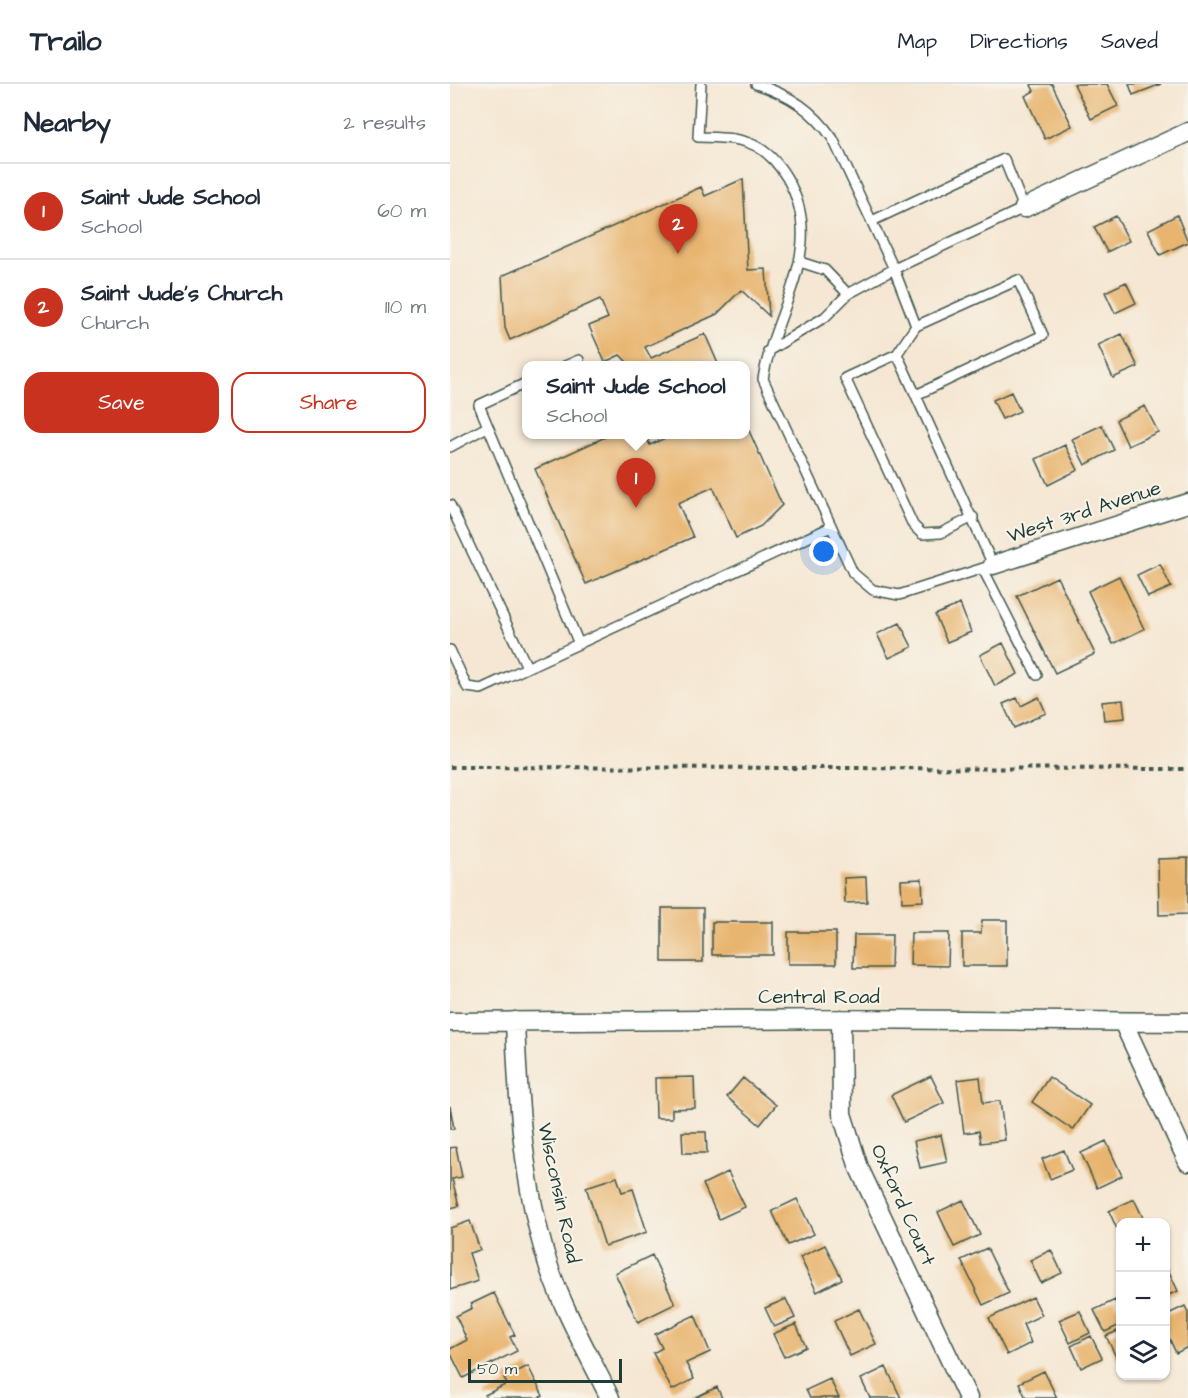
<!DOCTYPE html>
<meta charset="utf-8">
<style>
body{margin:0;font-family:"Architects Daughter",sans-serif;background:#f6f6f7;color:#1f2937}
.controls{position:absolute;right:18px;bottom:18px;display:grid;overflow:hidden;border-radius:12px;box-shadow:0 2px 4px #0004}
.controls button{width:54px;height:54px;display:grid;place-items:center;padding:0;border:0;border-bottom:2px solid #e0e1e3;background:#fff;color:#1f2937;font:30px sans-serif}
.scale{position:absolute;left:18px;bottom:15px;width:154px;box-sizing:border-box;padding-left:6px;border:3px solid #1f3d34;border-top:0;font-size:16px;line-height:21px;white-space:nowrap;color:#1f3d34;-webkit-text-stroke:4px #f7f3e8;paint-order:stroke}
.you{position:absolute;left:374px;top:468px;width:21px;height:21px;margin:-15px;border:4px solid #fff;border-radius:50%;background:#1a73e8;box-shadow:0 0 0 9px #1a73e833}
.badge{display:grid;place-items:center;width:39px;height:39px;border-radius:50%;background:#c8321e;color:#fff;font-size:20px;font-weight:700}
.pin{position:absolute;translate:-50% -50px;filter:drop-shadow(0 2px 3px #0008)}
.pin::after{content:'';position:absolute;top:32px;width:21px;height:18px;background:inherit;clip-path:polygon(0 0,100% 0,50% 100%)}
.popup{position:absolute;left:72px;top:277px;width:228px;height:78px;box-sizing:border-box;display:grid;place-content:center;border-radius:12px;background:#fff;filter:drop-shadow(0 2px 4px #0005);font-size:20px;white-space:nowrap;color:#747a83}
.popup b{font-size:22px;color:#1f2937}
.popup::after{content:'';position:absolute;left:50%;top:100%;margin-left:-12px;border:12px solid transparent;border-top-color:#fff}
.list{margin:0;padding:0;list-style:none}
h2{display:flex;justify-content:space-between;align-items:center;height:78px;margin:0;padding:0 24px;font-size:26px}
h2 small{font-size:20px;font-weight:400;color:#747a83}
.list li{display:grid;grid-template-columns:39px 1fr auto;gap:18px;align-items:center;box-sizing:border-box;height:96px;padding:0 24px;border-top:2px solid #e0e1e3}
.list b{display:block;font-size:22px;white-space:nowrap}
.list p{margin:0;font-size:20px;white-space:nowrap;color:#747a83}
.list em{font-size:20px;font-style:normal;color:#747a83}
.actions{display:flex;gap:12px;padding:18px 24px}
.actions a{flex:1;padding:14px 0;border:2px solid #c8321e;border-radius:18px;text-align:center;font-size:21px;color:#c8321e}
.actions .main{background:#c8321e;color:#fff}
.icon{flex:none;width:33px;height:33px;fill:none;stroke:currentColor;stroke-width:2;stroke-linecap:round;stroke-linejoin:round}
.map{position:relative;flex:none;width:738px;height:1314px;overflow:hidden}
header{display:flex;align-items:center;gap:36px;box-sizing:border-box;height:84px;padding:0 30px;background:#fff;border-bottom:2px solid #e0e1e3}
header strong{font-size:28px}
nav{display:flex;gap:33px;margin-inline-start:auto;font-size:21px}
main{display:flex}
aside{flex:1;background:#fff}
.map>svg:first-child{display:block}
.building{fill:#e8b56f}
.lines{fill:none;stroke-linecap:round;stroke-linejoin:round}
.service-casing{stroke:#3f564c;stroke-width:12}
.minor-casing{stroke:#3f564c;stroke-width:21}
.path{stroke:#3f564c;stroke-width:4;stroke-dasharray:4.5 4.5;stroke-linecap:butt}
.service{stroke:#fff;stroke-width:9}
.minor{stroke:#fff;stroke-width:18}
.labels{text-anchor:middle;dominant-baseline:central;stroke-width:4.5;stroke-linejoin:round;paint-order:stroke}
.street-label{font-size:20px;fill:#1f3d34;stroke:#f7f3e8}
</style>
<header>
<strong>Trailo</strong>
<nav><a>Map</a><a>Directions</a><a>Saved</a></nav>
</header>
<main>
<aside>
<h2>Nearby<small>2 results</small></h2>
<ul class="list">
<li><span class="badge">1</span><div><b>Saint Jude School</b><p>School</p></div><em>60 m</em></li>
<li><span class="badge">2</span><div><b>Saint Jude's Church</b><p>Church</p></div><em>110 m</em></li>
</ul>
<div class="actions"><a class="main">Save</a><a>Share</a></div>
</aside>
<div class="map">
<svg width="738" height="1314" viewBox="0 0 738 1314">
<rect width="100%" height="100%" fill="#f7f3e8"/>
<filter id="ink" filterUnits="userSpaceOnUse"><feTurbulence type="fractalNoise" baseFrequency=".0167" numOctaves="2"/><feDisplacementMap in="SourceGraphic" scale="12" xChannelSelector="R" yChannelSelector="G"/><feConvolveMatrix kernelMatrix="1 2 1 2 8 2 1 2 1" color-interpolation-filters="sRGB"/></filter>
<filter id="wash" filterUnits="userSpaceOnUse"><feTurbulence type="fractalNoise" baseFrequency=".008" numOctaves="4" result="noise"/><feDisplacementMap in="SourceGraphic" scale="24" xChannelSelector="R" yChannelSelector="G"/><feGaussianBlur stdDeviation="1.35" result="paint"/><feColorMatrix in="noise" values="0 0 0 0 0 0 0 0 0 0 0 0 0 0 0 0 0 1.4 0 .05"/><feComposite in="paint" operator="in"/></filter>
<g filter="url(#wash)">
<rect width="100%" height="100%" fill="#f5e7d3"/>
<g id="blocks">
<path class="building" d="M 583,0 L 602,0 L 622,42 L 595,55 L 575,12 L 584,7 L 581,1 Z
M 624,0 L 657,0 L 668,22 L 641,35 Z
M 679,0 L 711,0 L 683,11 Z
M 293,95 L 298,186 L 316,185 L 319,232 L 291,206 L 267,230 L 195,263 L 201,274 L 255,250 L 269,282 L 181,282 L 170,271 L 155,278 L 139,242 L 158,234 L 150,215 L 60,256 L 55,244 L 52,192 L 251,103 L 255,112 Z
M 727,131 L 738,158 L 710,171 L 698,146 Z
M 666,132 L 679,157 L 657,168 L 644,143 Z
M 676,198 L 686,219 L 665,229 L 655,208 Z
M 672,250 L 688,283 L 663,294 L 648,261 Z
M 561,308 L 570,327 L 552,335 L 543,316 Z
M 695,322 L 708,348 L 678,362 L 666,336 Z
M 296,340 L 332,421 L 311,442 L 286,454 L 263,403 L 228,419 L 243,453 L 136,500 L 85,385 L 162,350 L 195,350 L 200,361 L 224,350 L 296,350 Z
M 652,341 L 664,366 L 635,381 L 622,355 Z
M 615,361 L 628,386 L 598,401 L 586,375 Z
M 710,480 L 721,503 L 698,513 L 687,491 Z
M 669,492 L 694,545 L 663,560 L 638,507 Z
M 607,493 L 645,570 L 605,589 L 567,512 Z
M 510,520 L 521,548 L 497,558 L 485,531 Z
M 450,539 L 462,563 L 439,574 L 427,550 Z
M 553,559 L 568,590 L 545,602 L 530,571 Z
M 589,613 L 596,629 L 564,644 L 553,620 L 567,614 L 571,622 Z
M 673,616 L 675,634 L 654,636 L 652,618 Z
M 738,774 L 738,830 L 709,831 L 708,775 Z
M 416,793 L 417,818 L 395,819 L 394,794 Z
M 472,795 L 473,817 L 452,818 L 451,796 Z
M 212,824 L 253,824 L 253,878 L 212,878 Z
M 532,836 L 557,836 L 557,882 L 512,882 L 512,849 L 531,849 Z
M 262,838 L 323,838 L 323,871 L 262,871 Z
M 338,848 L 386,848 L 386,880 L 338,880 Z
M 461,849 L 499,849 L 498,882 L 460,881 Z
M 404,851 L 442,851 L 441,884 L 403,884 Z
M 481,992 L 494,1019 L 454,1038 L 441,1011 Z
M 244,993 L 245,1024 L 222,1025 L 222,1034 L 206,1034 L 205,994 Z
M 530,993 L 533,1019 L 550,1017 L 555,1056 L 531,1059 L 529,1047 L 514,1049 L 507,996 Z
M 599,993 L 640,1021 L 623,1046 L 582,1018 Z
M 293,994 L 326,1021 L 310,1041 L 277,1013 Z
M 0,1022 L 4,1045 L 0,1045 Z
M 232,1048 L 256,1048 L 257,1069 L 233,1069 Z
M 491,1051 L 497,1078 L 470,1084 L 464,1057 Z
M 656,1057 L 672,1092 L 647,1104 L 631,1069 Z
M 6,1063 L 12,1093 L 2,1095 L 9,1122 L 0,1124 L 0,1064 Z
M 614,1066 L 622,1086 L 600,1095 L 592,1075 Z
M 278,1088 L 295,1123 L 269,1135 L 253,1100 Z
M 167,1093 L 172,1108 L 183,1105 L 197,1148 L 155,1162 L 136,1103 Z
M 347,1115 L 364,1150 L 338,1161 L 322,1127 Z
M 684,1115 L 695,1138 L 670,1138 L 670,1152 L 659,1127 Z
M 513,1116 L 530,1151 L 504,1163 L 488,1128 Z
M 20,1137 L 30,1166 L 19,1169 L 28,1197 L 0,1206 L 0,1144 Z
M 375,1161 L 392,1195 L 367,1208 L 350,1173 Z
M 537,1164 L 559,1209 L 533,1221 L 511,1176 Z
M 601,1166 L 612,1189 L 591,1199 L 580,1176 Z
M 202,1171 L 225,1220 L 188,1238 L 165,1189 Z
M 716,1181 L 728,1207 L 716,1212 Z
M 44,1209 L 65,1251 L 60,1253 L 67,1267 L 13,1294 L 0,1268 L 0,1265 L 17,1256 L 6,1232 L 22,1224 L 21,1220 Z
M 583,1213 L 592,1231 L 573,1240 L 581,1259 L 557,1271 L 539,1234 Z
M 336,1215 L 345,1234 L 324,1243 L 315,1224 Z
M 665,1216 L 670,1229 L 670,1241 L 655,1248 L 644,1226 Z
M 735,1222 L 738,1229 L 738,1263 L 726,1269 L 716,1247 L 716,1231 Z
M 409,1225 L 426,1260 L 400,1272 L 384,1237 Z
M 630,1227 L 640,1249 L 620,1259 L 609,1236 Z
M 245,1231 L 260,1268 L 236,1279 L 244,1295 L 222,1306 L 203,1269 L 212,1264 L 205,1250 Z
M 346,1240 L 356,1263 L 334,1273 L 323,1250 Z
M 670,1246 L 670,1273 L 667,1275 L 656,1252 Z
M 641,1252 L 652,1274 L 631,1284 L 621,1262 Z
M 78,1282 L 93,1312 L 88,1314 L 36,1314 L 35,1311 L 57,1300 L 54,1294 Z
M 436,1283 L 451,1314 L 420,1314 L 411,1295 Z
M 594,1287 L 607,1314 L 576,1314 L 569,1299 Z
M 380,1295 L 389,1314 L 360,1314 L 356,1306 Z
M 267,1303 L 272,1314 L 244,1314 Z"/>
</g>
</g>
<g filter="url(#ink)">
<use href="#blocks" fill-opacity="0" stroke="#3f564c" stroke-width="1.5"/>
<g class="lines">
<defs>
<path id="service" d="M 251,0 L 248,53 C 290,54 314,55 337,94 C 378,165 325,223 313,295 L 403,489 L 423,506 L 449,511 L 543,481 L 447,270 L 466,242 L 444,185 L 383,55 C 363,26 340,11 306,0
M 350,178 L 375,186 L 398,210
M 318,267 L 375,233 L 398,210 L 444,185 L 574,124 L 554,75 L 422,137
M 447,270 L 395,294 L 463,441 L 472,450 L 491,449 L 523,433
M 115,282 L 129,276
M 76,299 L 29,321 L 129,560
M 466,311 L 593,251 L 568,196 L 466,242
M 0,363 L 37,343
M 0,421 L 77,583
M 533,485 L 587,591
M 0,566 L 17,603 L 31,605 L 381,443"/>
<path id="minor" d="M 574,124 L 738,48
M 543,481 L 738,419
M 391,935 L 392,1030 L 409,1084 L 518,1314
M 65,937 C 68,1017 73,1100 97,1177 C 110,1220 140,1273 160,1314
M 0,938 L 391,935 L 738,938
M 673,938 L 738,1078"/>
</defs>
<use href="#service" class="service-casing"/>
<use href="#minor" class="minor-casing"/>
<path class="path" d="M 0,683 L 738,685"/>
<use href="#service" class="service"/>
<use href="#minor" class="minor"/>
</g>
</g>
<g class="labels">
<g class="street-label">
<text transform="translate(634 428) rotate(-18)">West 3rd Avenue</text>
<text x="369" y="913">Central Road</text>
<text transform="translate(109 1109) rotate(78)">Wisconsin Road</text>
<text transform="translate(453 1121) rotate(66)">Oxford Court</text>
</g>
</g>
</svg>
<div class="controls">
<button>+</button>
<button>−</button>
<button><svg class="icon" aria-label="layers" viewBox="0 0 24 24"><path d="M12 4l9 5-9 5-9-5zM3 14l9 5 9-5"/></svg></button>
</div>
<div class="scale">50 m</div>
<div class="you"></div>
<div class="pin badge" style="left:186px;top:424px">1</div>
<div class="popup"><b>Saint Jude School</b>School</div>
<div class="pin badge" style="left:228px;top:170px">2</div>
</div>
</main>
